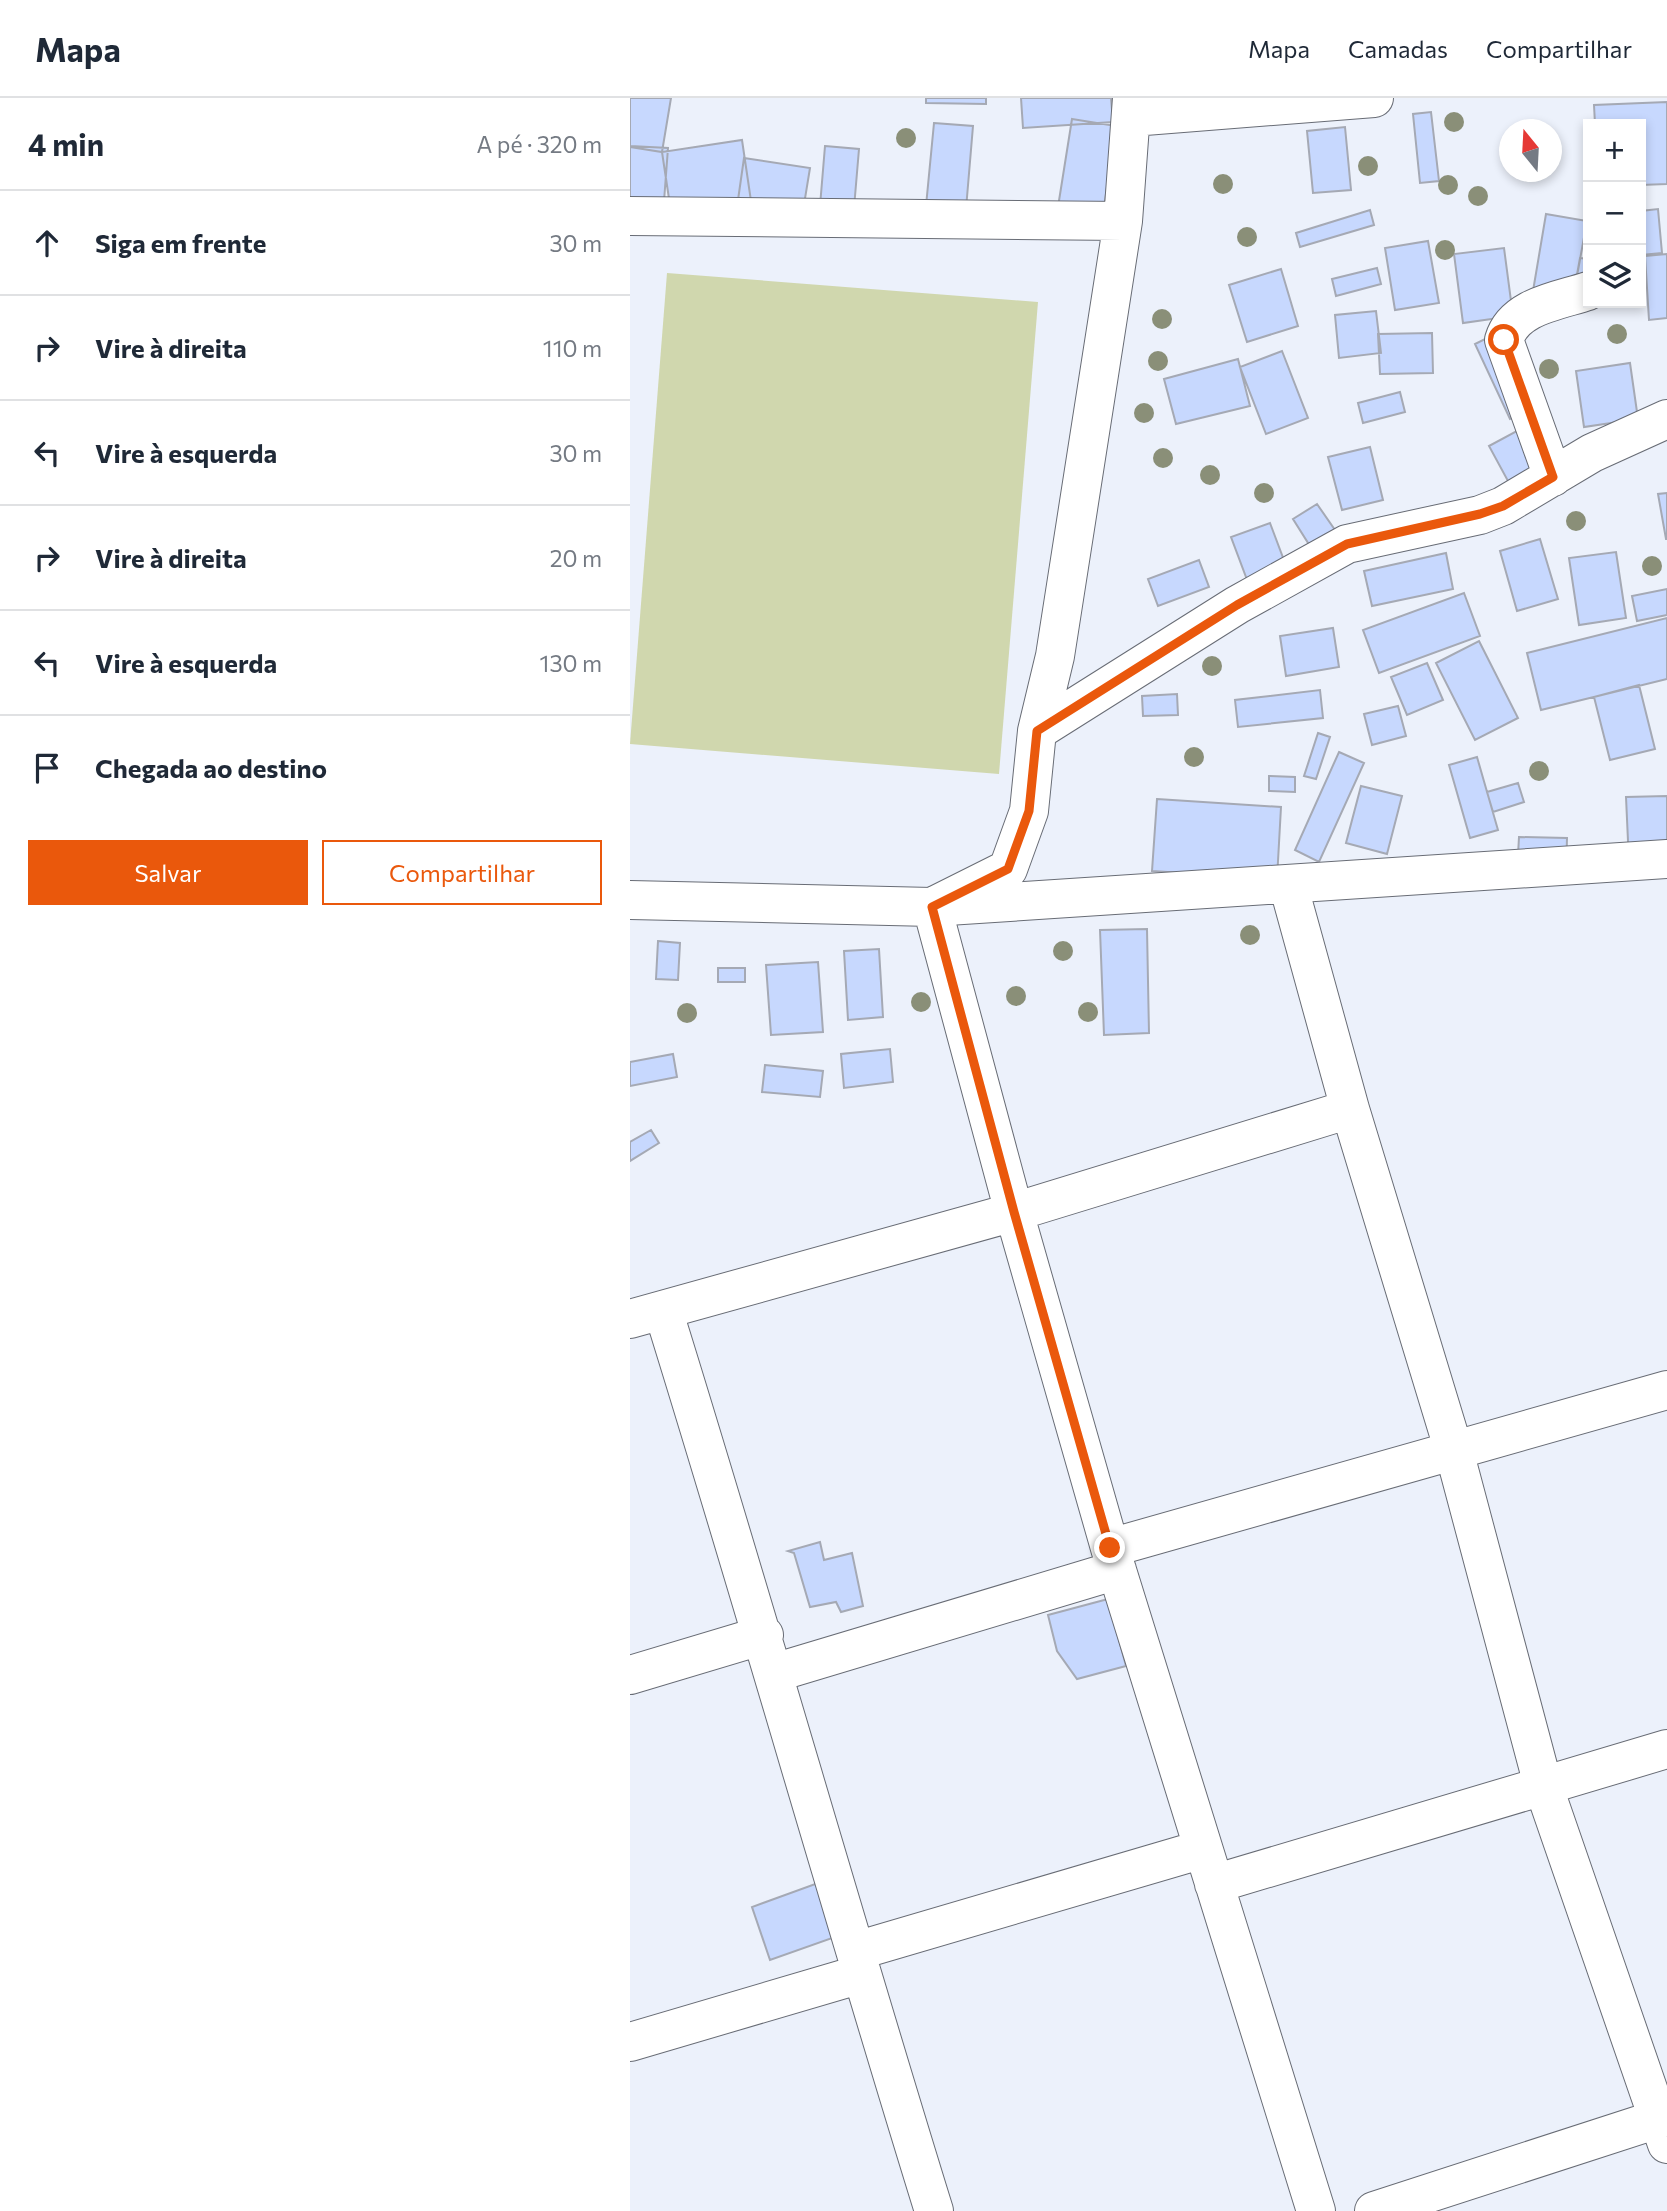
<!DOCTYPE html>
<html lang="pt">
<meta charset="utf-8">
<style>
body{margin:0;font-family:Commissioner,sans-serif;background:#f6f6f7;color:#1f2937}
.controls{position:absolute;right:21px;top:21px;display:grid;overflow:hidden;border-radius:0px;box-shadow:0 4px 10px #0003}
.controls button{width:63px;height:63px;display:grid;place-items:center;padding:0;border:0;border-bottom:2px solid #e0e1e3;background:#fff;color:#1f2937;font:35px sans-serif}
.compass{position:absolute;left:869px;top:21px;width:63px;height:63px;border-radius:50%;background:#fff;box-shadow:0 4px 10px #0003;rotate:342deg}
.stop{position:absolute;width:21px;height:21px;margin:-16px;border:5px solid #ea580c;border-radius:50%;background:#fff}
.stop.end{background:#ea580c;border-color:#fff;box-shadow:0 2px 7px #0008}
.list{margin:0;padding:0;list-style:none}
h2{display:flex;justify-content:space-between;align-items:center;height:91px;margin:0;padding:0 28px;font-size:30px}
h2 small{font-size:23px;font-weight:400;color:#747a83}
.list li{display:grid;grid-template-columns:46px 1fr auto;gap:21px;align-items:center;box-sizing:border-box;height:105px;padding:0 28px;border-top:2px solid #e0e1e3}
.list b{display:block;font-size:26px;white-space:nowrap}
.list em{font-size:23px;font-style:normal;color:#747a83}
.actions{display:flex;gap:14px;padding:21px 28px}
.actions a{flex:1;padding:16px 0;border:2px solid #ea580c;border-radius:0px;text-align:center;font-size:24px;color:#ea580c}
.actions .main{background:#ea580c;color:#fff}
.icon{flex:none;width:38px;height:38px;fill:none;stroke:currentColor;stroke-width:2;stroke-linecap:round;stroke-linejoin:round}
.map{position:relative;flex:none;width:1037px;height:2113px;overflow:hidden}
header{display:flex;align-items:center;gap:42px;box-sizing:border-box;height:98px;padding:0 35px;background:#fff;border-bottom:2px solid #e0e1e3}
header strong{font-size:33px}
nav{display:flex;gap:38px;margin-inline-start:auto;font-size:24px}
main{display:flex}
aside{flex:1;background:#fff}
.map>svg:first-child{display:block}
.green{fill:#d0d7ae}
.building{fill:#c7d8fe;stroke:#a5a9b4;stroke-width:2}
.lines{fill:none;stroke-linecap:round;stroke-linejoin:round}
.street-casing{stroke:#686c75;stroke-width:40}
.street{stroke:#fff;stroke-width:38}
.tree{fill:#8a8f78}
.route{stroke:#ea580c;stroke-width:9}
</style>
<header>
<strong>Mapa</strong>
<nav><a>Mapa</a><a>Camadas</a><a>Compartilhar</a></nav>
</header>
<main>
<aside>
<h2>4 min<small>A pé · 320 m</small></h2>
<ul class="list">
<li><svg class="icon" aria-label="ahead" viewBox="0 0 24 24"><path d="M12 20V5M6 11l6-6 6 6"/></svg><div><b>Siga em frente</b></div><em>30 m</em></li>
<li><svg class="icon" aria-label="right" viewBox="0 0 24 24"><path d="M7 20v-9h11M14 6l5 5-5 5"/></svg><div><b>Vire à direita</b></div><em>110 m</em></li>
<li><svg class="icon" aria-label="left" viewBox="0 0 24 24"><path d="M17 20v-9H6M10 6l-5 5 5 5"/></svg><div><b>Vire à esquerda</b></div><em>30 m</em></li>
<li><svg class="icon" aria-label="right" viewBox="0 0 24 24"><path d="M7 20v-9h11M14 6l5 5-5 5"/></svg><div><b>Vire à direita</b></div><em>20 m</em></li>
<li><svg class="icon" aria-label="left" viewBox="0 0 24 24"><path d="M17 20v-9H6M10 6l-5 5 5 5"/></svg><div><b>Vire à esquerda</b></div><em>130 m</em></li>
<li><svg class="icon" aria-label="arrive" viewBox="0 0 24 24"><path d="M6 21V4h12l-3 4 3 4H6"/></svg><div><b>Chegada ao destino</b></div></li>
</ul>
<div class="actions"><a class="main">Salvar</a><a>Compartilhar</a></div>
</aside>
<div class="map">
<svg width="1037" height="2113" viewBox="0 0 1037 2113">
<rect width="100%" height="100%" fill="#ecf1fb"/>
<path class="green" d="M 37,175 L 408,204 L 369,676 L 0,646 Z"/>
<path class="building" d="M 0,0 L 41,0 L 32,54 L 0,49 Z
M 296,0 L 356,0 L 356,6 L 296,5 Z
M 391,0 L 481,0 L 483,24 L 393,30 Z
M 1037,4 L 1037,86 L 1011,87 L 1011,26 L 965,26 L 964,7 Z
M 801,14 L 809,83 L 790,85 L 783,16 Z
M 442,21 L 486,28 L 473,116 L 428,109 Z
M 304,25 L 343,28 L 336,111 L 296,108 Z
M 715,29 L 721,92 L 683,95 L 677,33 Z
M 112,42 L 121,103 L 41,114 L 32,54 Z
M 0,48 L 38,50 L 32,130 L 0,128 Z
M 195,48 L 229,51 L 224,110 L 190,108 Z
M 114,60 L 180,70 L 171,125 L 106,116 Z
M 1028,111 L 1032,155 L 1011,157 L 1011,113 Z
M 740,112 L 744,127 L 670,149 L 666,135 Z
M 916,116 L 957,123 L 943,200 L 903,193 Z
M 798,143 L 809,205 L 765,212 L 755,150 Z
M 874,150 L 883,218 L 833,225 L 824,156 Z
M 1037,156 L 1037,220 L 1019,222 L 1015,158 Z
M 950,160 L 958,161 L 958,184 L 946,182 Z
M 747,170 L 751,186 L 706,198 L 702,181 Z
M 651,171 L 668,228 L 617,244 L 599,187 Z
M 746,213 L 751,255 L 709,260 L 705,217 Z
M 802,235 L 803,275 L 750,276 L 748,236 Z
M 861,238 L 896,314 L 880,321 L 845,246 Z
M 652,253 L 678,320 L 636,336 L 610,269 Z
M 608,261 L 620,308 L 546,326 L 534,281 Z
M 1000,265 L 1008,321 L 954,329 L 946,273 Z
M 770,294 L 775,314 L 733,325 L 728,305 Z
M 900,326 L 926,373 L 885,396 L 859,348 Z
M 740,349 L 753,402 L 712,412 L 698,359 Z
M 1037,395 L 1037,441 L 1036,441 L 1028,396 Z
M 687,406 L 705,432 L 680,448 L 663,421 Z
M 640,425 L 658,473 L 619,487 L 601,439 Z
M 910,441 L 928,501 L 887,513 L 870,453 Z
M 986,454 L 996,520 L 949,527 L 939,460 Z
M 816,455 L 823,491 L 742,508 L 734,473 Z
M 569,462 L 579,489 L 528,508 L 518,481 Z
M 1037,491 L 1037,517 L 1007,523 L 1002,498 Z
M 834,495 L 850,538 L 749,575 L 733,532 Z
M 1037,520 L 1037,581 L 911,612 L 897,555 Z
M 703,530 L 709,569 L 656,578 L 650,538 Z
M 849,543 L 888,620 L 845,642 L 806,565 Z
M 797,565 L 813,602 L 777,617 L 761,579 Z
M 1009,587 L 1025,651 L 980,662 L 964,599 Z
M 690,592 L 693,620 L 608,629 L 605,602 Z
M 547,596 L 548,617 L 513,618 L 512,598 Z
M 768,608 L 776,638 L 742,647 L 734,616 Z
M 688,635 L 700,639 L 686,681 L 674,678 Z
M 709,654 L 734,665 L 689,764 L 665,752 Z
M 847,659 L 868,732 L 840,740 L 819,667 Z
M 639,678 L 665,679 L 665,694 L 639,693 Z
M 888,685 L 894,704 L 863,714 L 857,694 Z
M 731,688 L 772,698 L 757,756 L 716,745 Z
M 1037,698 L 1037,763 L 999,765 L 996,699 Z
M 527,701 L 651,709 L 647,781 L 522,773 Z
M 889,739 L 937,740 L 936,778 L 887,775 Z
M 517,831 L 519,935 L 474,937 L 470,832 Z
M 28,843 L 50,845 L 48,882 L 26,881 Z
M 249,851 L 253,919 L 218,922 L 214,853 Z
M 188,864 L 193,934 L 141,937 L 136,867 Z
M 88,870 L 115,870 L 115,884 L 88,884 Z
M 260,951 L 263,984 L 214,990 L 211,956 Z
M 43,956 L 47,979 L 0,988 L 0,964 Z
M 135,967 L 193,973 L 190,999 L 132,994 Z
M 21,1032 L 29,1045 L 0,1063 L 0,1044 Z
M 190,1444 L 194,1462 L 222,1455 L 233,1508 L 211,1514 L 206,1504 L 180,1509 L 164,1455 L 158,1453 Z
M 478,1501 L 496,1568 L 447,1581 L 427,1553 L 418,1517 Z
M 188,1785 L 208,1838 L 140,1862 L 122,1809 Z"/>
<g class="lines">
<defs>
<path id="street" d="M 502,0 L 493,123 L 425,558 L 407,633 L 399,713 L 378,771 L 302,809 L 384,1114 L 480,1450 L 686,2113
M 502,19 L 744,0
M 0,118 L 493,123
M 923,379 L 874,242 C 884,208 928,203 958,193
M 407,633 L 607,507 L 717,446 L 850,417 L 873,408 L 962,355 L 1037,321
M 658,786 L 720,1011 L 824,1353 L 913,1687 L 1037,2046
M 0,802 L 302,809 L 1037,761
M 33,1212 C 126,1511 211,1813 304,2113
M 0,1221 L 384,1114 L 720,1011
M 480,1450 L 1037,1292
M 144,1575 L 487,1472
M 0,1577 L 134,1537
M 584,1786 L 1037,1651
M 226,1853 L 573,1751
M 0,1944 L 231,1876
M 744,2113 L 1037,2018"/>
</defs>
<use href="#street" class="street-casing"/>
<use href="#street" class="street"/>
</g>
<g class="tree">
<circle cx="824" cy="24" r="10"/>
<circle cx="276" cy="40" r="10"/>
<circle cx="738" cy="68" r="10"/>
<circle cx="593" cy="86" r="10"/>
<circle cx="818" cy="87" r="10"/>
<circle cx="848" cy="98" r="10"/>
<circle cx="617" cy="139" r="10"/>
<circle cx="815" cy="152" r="10"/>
<circle cx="532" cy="221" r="10"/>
<circle cx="987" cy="236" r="10"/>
<circle cx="528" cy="263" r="10"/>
<circle cx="919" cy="271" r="10"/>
<circle cx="514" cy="315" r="10"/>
<circle cx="533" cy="360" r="10"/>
<circle cx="580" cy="377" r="10"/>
<circle cx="634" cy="395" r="10"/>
<circle cx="946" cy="423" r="10"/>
<circle cx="1022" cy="468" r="10"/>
<circle cx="582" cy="568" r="10"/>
<circle cx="564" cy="659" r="10"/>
<circle cx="909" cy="673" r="10"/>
<circle cx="620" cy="837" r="10"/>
<circle cx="433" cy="853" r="10"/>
<circle cx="386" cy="898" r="10"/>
<circle cx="291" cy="904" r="10"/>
<circle cx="458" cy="914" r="10"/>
<circle cx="57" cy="915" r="10"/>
</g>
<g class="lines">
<path class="route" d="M 480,1450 L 384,1114 L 302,809 L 378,771 L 399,713 L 407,633 L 607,507 L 717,446 L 850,416 L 873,408 L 923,379 L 874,242"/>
</g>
</svg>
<div class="controls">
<button>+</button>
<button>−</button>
<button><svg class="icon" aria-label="layers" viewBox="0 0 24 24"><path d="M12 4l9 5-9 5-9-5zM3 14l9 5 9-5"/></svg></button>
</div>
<svg class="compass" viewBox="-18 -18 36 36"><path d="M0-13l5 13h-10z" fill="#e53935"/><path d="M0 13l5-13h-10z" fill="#747a83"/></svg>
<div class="stop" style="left:874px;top:242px"></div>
<div class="stop end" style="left:480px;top:1450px"></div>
</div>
</main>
